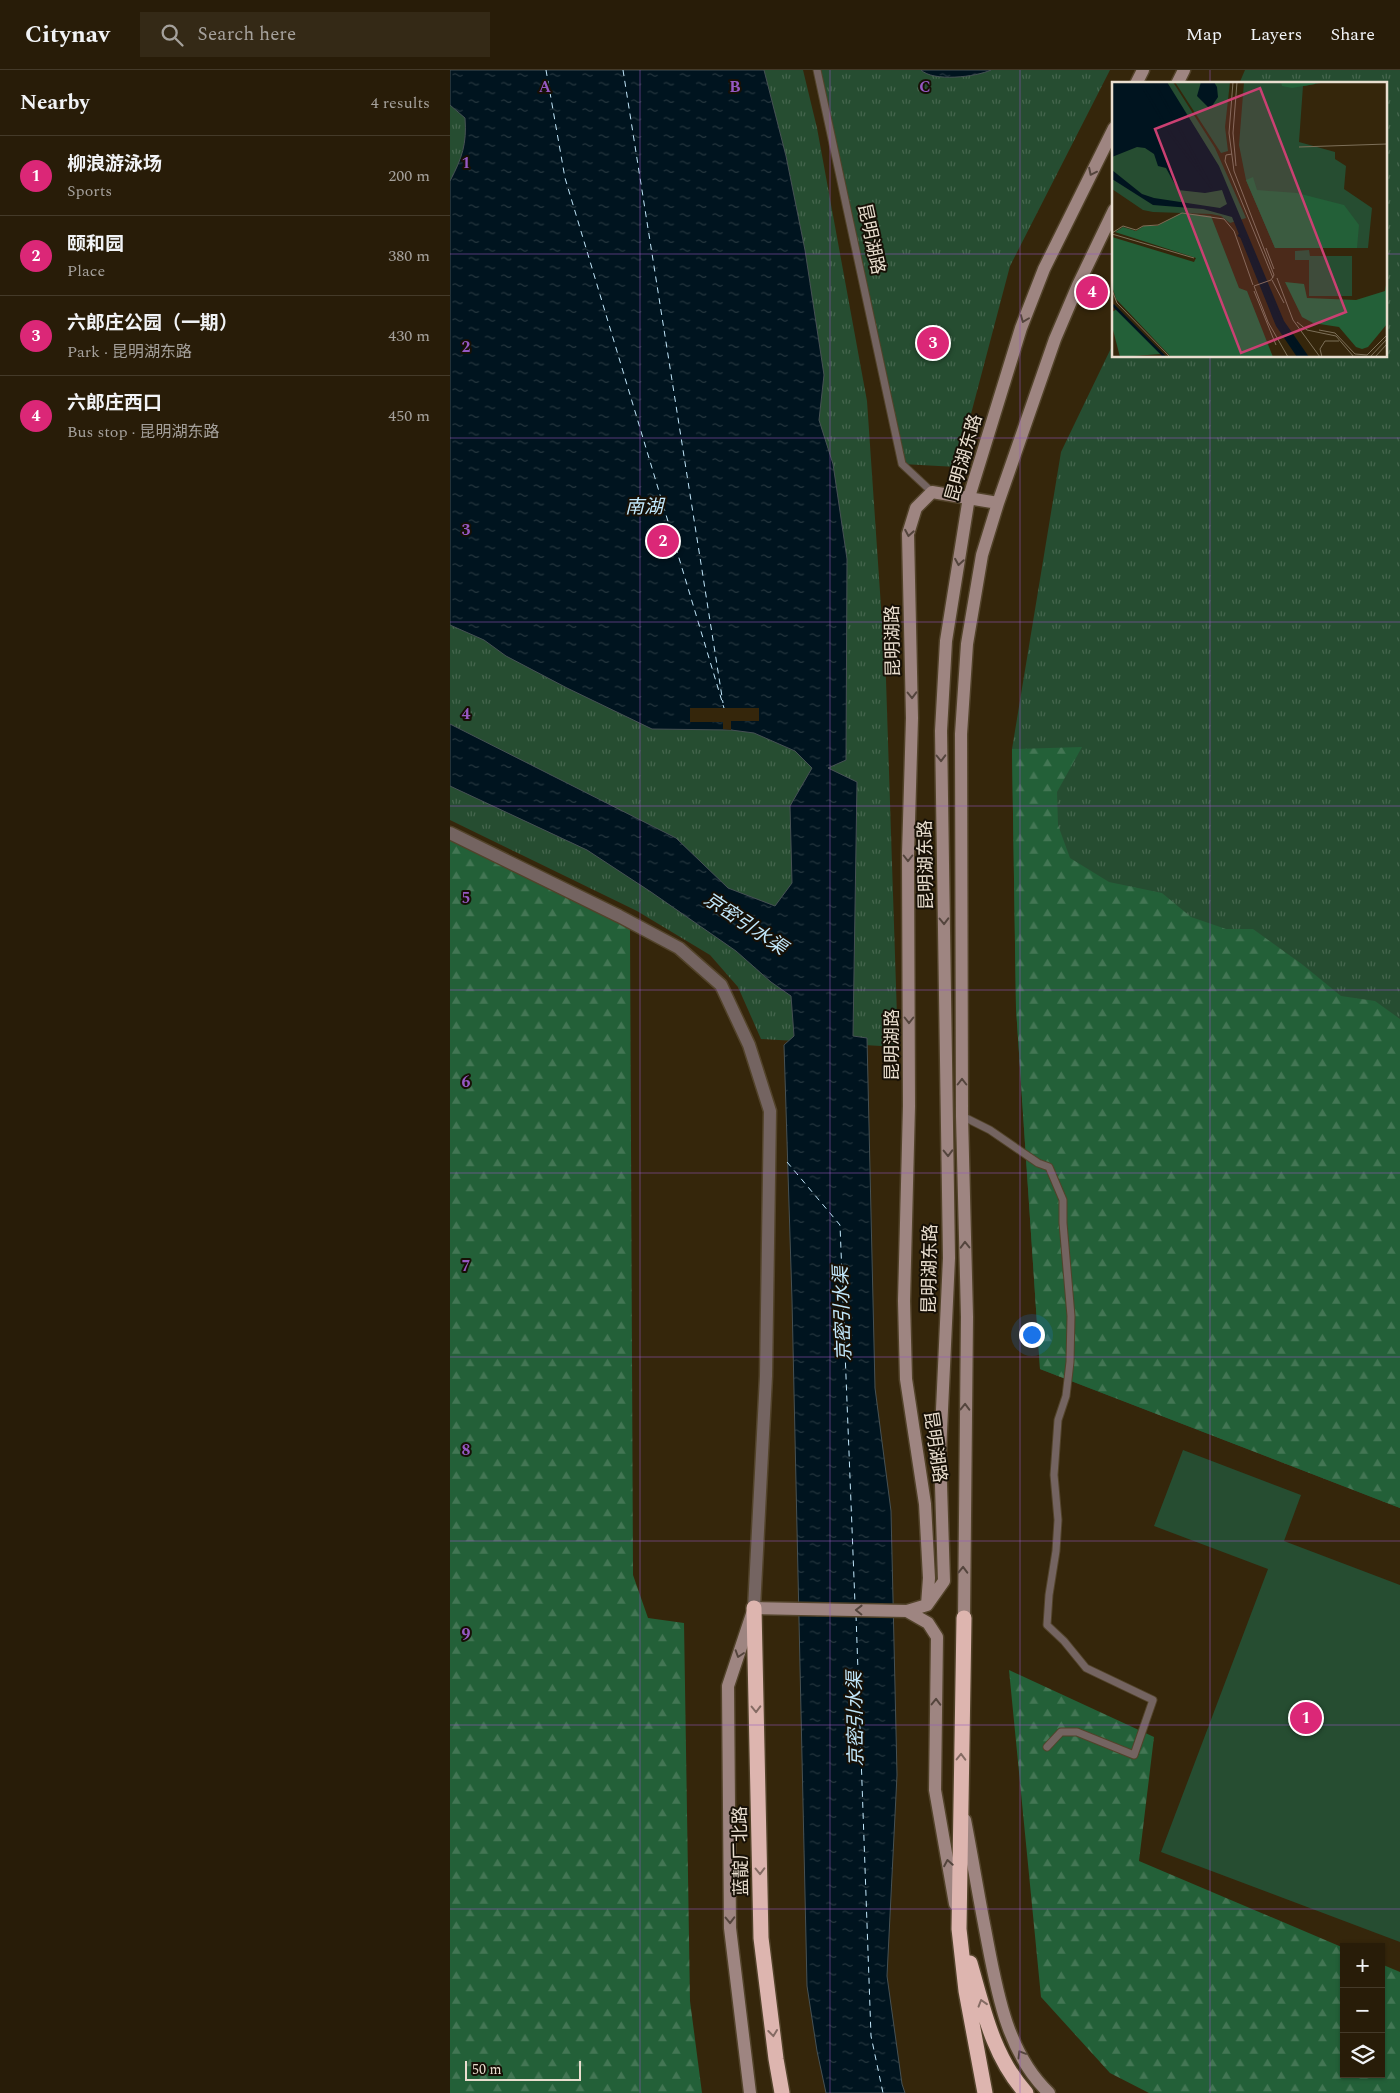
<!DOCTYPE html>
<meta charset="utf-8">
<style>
body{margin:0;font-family:Spectral,"Noto Sans SC",serif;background:#342916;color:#f1f3f6}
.controls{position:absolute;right:15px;bottom:15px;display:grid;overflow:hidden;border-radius:0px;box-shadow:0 1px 4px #0004}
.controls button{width:45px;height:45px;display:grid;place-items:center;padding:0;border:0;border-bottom:1px solid #443a29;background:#281c08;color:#f1f3f6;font:25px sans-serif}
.scale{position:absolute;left:15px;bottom:12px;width:116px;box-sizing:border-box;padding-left:5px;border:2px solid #e9decf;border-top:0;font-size:14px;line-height:18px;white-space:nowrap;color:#e9decf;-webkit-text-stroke:4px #171006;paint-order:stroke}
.you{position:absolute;left:581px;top:1264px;width:18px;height:18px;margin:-12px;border:4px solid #fff;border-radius:50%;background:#1a73e8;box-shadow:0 0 0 8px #1a73e833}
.badge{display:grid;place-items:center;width:32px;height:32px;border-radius:50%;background:#db2777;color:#fff;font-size:16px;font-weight:700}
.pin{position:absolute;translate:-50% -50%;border:2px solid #fff;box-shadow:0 1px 5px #0006}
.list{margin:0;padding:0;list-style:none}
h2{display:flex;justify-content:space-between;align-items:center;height:65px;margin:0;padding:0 20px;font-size:21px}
h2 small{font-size:16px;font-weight:400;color:#a5a19c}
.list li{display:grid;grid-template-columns:32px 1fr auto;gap:15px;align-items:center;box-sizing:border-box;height:80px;padding:0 20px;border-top:1px solid #443a29}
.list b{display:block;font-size:19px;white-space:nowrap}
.list p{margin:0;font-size:16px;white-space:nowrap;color:#a5a19c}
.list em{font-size:16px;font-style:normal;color:#a5a19c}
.icon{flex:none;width:28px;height:28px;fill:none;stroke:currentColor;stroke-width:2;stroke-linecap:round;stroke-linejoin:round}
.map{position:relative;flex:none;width:950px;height:2023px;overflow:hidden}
header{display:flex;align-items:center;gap:30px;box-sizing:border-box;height:70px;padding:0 25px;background:#281c08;border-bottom:1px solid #443a29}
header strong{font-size:24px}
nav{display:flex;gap:28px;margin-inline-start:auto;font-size:18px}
.search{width:350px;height:45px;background:#342916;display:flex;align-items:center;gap:12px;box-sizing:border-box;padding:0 18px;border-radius:0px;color:#a5a19c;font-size:19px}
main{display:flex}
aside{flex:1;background:#281c08}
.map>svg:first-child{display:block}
.grass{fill:url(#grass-tufts)}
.forest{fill:url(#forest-firs)}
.pitch{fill:#264d31}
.water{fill:url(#water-ripples);stroke:#465154}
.pier{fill:#35260b}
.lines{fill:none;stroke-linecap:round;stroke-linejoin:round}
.ferry{stroke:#c2e8fc;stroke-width:1;stroke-dasharray:6 5;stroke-linecap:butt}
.lane-casing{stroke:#52432a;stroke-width:9}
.street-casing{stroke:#52432a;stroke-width:15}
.secondary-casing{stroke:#52432a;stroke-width:15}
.highway-casing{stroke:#52432a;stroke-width:18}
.lane{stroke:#746461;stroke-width:7}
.street{stroke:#746461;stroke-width:12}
.secondary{stroke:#9e8581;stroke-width:12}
.highway{stroke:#ddb5af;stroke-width:15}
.oneway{stroke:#54453d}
.oneway2{stroke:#846b63}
.grid{fill:none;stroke:#9658c3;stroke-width:1;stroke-opacity:0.55}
.labels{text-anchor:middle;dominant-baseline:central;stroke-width:4;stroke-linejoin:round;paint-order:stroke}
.street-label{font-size:18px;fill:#e9decf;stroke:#171006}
.water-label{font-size:19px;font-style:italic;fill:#c2e8fc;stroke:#171006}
.inset-river{fill:none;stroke:#00141f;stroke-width:2.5}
.inset-road{fill:none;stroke:#7d7059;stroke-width:1}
.view{fill:#ca4072;fill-opacity:0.15;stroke:#ca4072;stroke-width:2.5}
.inset-edge{fill:none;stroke:#e9decf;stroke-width:2.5}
.grid-label{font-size:16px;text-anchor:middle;font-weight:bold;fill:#9658c3;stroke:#171006;stroke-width:4;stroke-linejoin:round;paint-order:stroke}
</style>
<header>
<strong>Citynav</strong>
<div class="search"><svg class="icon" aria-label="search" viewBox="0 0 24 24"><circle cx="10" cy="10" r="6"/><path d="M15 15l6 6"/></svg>Search here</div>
<nav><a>Map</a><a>Layers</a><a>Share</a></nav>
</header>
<main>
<aside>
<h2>Nearby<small>4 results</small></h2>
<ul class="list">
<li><span class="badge">1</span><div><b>柳浪游泳场</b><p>Sports</p></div><em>200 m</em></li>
<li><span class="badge">2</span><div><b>颐和园</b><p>Place</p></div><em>380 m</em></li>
<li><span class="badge">3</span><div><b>六郎庄公园（一期）</b><p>Park · 昆明湖东路</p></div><em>430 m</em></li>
<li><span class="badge">4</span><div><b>六郎庄西口</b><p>Bus stop · 昆明湖东路</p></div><em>450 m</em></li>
</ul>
</aside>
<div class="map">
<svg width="950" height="2023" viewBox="0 0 950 2023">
<defs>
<pattern id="grass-tufts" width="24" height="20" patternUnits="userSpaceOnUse" patternTransform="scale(1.25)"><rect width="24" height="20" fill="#264d31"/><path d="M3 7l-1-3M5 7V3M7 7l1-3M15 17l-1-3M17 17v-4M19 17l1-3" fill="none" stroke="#46664e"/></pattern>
<pattern id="forest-firs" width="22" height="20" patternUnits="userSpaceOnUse" patternTransform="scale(1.25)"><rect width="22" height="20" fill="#236038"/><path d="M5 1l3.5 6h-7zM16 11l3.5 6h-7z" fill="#437654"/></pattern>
<pattern id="water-ripples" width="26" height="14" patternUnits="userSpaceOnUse" patternTransform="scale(1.25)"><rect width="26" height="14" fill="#00141f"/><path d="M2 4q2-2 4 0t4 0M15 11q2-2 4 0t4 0" fill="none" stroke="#25363e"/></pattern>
</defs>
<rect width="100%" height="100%" fill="#35260b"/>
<path class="grass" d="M 0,0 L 353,0 L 367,58 L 417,331 L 436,610 L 448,977 L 311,969 L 288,917 L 260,885 L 187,841 L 0,750 Z
M 367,0 L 660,0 L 560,196 L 507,397 L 452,394 Z
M 795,0 L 950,0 L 950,1438 L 590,1299 L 566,938 L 562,679 L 611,382 L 664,272 L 664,286 L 936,286 L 936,14 L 789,14 Z"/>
<path class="forest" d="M 632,677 L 607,722 L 608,755 L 620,788 L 659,812 L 712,823 L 741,847 L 776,859 L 803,859 L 853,895 L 891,926 L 925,931 L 950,949 L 950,1438 L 590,1299 L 566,938 L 562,679 Z
M 0,766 L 180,858 L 183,1505 L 198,1548 L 234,1553 L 240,1931 L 252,2023 L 0,2023 Z
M 559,1600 L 704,1667 L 689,1791 L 894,1878 L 894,2004 L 931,2004 L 931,1894 L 950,1902 L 950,2023 L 699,2023 L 660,2003 L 591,1927 Z"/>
<path class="pitch" d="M 733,1380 L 851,1425 L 834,1471 L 950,1515 L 950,1872 L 711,1782 L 818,1499 L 704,1456 Z"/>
<path class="water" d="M 0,0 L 314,0 L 336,86 L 355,180 L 374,305 L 369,350 L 383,394 L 397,489 L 396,690 L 378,698 L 407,712 L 403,966 L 417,968 L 425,1318 L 441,1441 L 447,1705 L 437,1906 L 452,2014 L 455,2023 L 376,2023 L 367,1981 L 357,1916 L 342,1230 L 334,975 L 344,966 L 341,926 L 321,912 L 286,881 L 201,822 L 137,780 L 0,716 L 0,654 L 226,768 L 278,818 L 325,836 L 342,813 L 340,736 L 362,698 L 345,681 L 304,663 L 281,660 L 202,659 L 117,618 L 56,586 L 34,570 L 0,555 L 0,111 C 12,88 17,74 15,48 L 0,35 Z
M 471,0 L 541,0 C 526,7 483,12 471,0 Z"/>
<path class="pier" d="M 240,638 L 309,638 L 309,651 L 281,651 L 281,660 L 273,659 L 273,652 L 240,652 Z"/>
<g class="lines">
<path class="ferry" d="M 96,0 L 115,108 L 274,638
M 173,0 L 273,633
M 337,1092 L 390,1155 L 405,1534
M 406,1545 L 421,1966 L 433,2023"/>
<defs>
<path id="lane" d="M 367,0 L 452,394 L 482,422
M 512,1046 L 540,1060 L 588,1093 L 599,1097 L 613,1130 L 613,1153 L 621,1246 L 620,1292 L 616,1326 L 608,1350 L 604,1405 L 608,1450 L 606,1481 L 599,1525 L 597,1555 L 614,1571 L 636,1598 L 703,1630 L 684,1685 L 627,1662 L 611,1662 L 597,1677"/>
<path id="street" d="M 0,763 L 169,846 L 229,878 L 271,915 L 299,975 L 320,1041 L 316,1306 L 304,1538"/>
<path id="secondary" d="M 686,14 L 693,0
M 727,14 L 734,0
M 477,1535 L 479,1508 L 475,1434 L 456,1309 L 454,1231 L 459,1036 L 458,785 L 462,648 L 458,464 L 466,438 L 482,422 L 548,433
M 457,1541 L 478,1553 L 487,1567 L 485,1720 L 505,1834
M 514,1548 L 517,1247 L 512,1046 L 511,664 L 517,574 L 532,485 L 548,433 L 605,269 L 628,215 L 664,140
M 515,1750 C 522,1786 528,1823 535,1859 C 546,1916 555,1981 599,2023
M 300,2023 L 280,1858 L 278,1616 L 304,1538 L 457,1541 L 477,1535 L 494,1511 L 490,1383 L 499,1188 L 491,661 L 496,571 L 519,427 L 571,258 L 594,199 L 664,58"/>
<path id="highway" d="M 304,1538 L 311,1868 L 326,1989 L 332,2023
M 514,1548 L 509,1859 L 516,1921 L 535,2023
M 520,1893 C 533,1938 543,1987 576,2023"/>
</defs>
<use href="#lane" class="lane-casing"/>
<use href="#street" class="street-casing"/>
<use href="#secondary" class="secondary-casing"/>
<use href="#highway" class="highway-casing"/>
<use href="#lane" class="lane"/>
<use href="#street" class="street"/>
<use href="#secondary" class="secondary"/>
<use href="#highway" class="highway"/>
</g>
<defs><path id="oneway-chevron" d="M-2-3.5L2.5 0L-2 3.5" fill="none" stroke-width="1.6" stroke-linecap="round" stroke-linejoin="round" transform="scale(1.25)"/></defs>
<g class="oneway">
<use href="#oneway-chevron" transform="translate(642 102) rotate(116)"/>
<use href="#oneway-chevron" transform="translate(574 249) rotate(111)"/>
<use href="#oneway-chevron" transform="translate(459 463) rotate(100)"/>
<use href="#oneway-chevron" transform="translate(509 492) rotate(99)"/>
<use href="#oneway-chevron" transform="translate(462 625) rotate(89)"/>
<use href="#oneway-chevron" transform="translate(491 688) rotate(89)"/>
<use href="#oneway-chevron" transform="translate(458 788) rotate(90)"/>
<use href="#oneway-chevron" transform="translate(494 851) rotate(89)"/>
<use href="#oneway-chevron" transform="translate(459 950) rotate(90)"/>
<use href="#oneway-chevron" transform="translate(512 1012) rotate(-90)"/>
<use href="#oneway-chevron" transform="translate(498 1083) rotate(89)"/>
<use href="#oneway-chevron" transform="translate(515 1175) rotate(-91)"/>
<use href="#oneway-chevron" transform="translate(515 1337) rotate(-89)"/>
<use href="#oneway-chevron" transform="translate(513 1500) rotate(-89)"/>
<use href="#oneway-chevron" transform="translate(409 1540) rotate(-179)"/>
<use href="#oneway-chevron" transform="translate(289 1584) rotate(108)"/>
<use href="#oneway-chevron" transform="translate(486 1632) rotate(-89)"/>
<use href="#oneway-chevron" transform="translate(498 1793) rotate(-100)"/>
<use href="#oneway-chevron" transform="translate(280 1850) rotate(89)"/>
<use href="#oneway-chevron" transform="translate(571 1984) rotate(-121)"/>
</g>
<g class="oneway2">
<use href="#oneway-chevron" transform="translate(306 1639) rotate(89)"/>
<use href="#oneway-chevron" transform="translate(511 1687) rotate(-89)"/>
<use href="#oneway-chevron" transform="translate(310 1801) rotate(89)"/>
<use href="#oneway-chevron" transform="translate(532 1933) rotate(-107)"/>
<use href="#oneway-chevron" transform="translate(323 1963) rotate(83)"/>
</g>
<path class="grid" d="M 190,0 L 190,2023M 380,0 L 380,2023M 570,0 L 570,2023M 760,0 L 760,14M 0,184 L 664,184M 936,184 L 950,184M 760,286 L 760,2023M 0,368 L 950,368M 0,552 L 950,552M 0,736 L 950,736M 0,920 L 950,920M 0,1103 L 950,1103M 0,1287 L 950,1287M 0,1471 L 950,1471M 0,1655 L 950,1655M 0,1839 L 950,1839"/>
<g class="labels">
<g class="street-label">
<text transform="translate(421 169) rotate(78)">昆明湖路</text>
<text transform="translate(514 388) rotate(-74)">昆明湖东路</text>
<text transform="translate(443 571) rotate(-91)">昆明湖路</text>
<text transform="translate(476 795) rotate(-91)">昆明湖东路</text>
<text transform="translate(442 975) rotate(-90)">昆明湖路</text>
<text transform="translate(480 1199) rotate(-89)">昆明湖东路</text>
<text transform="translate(485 1377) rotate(82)">昆明湖路</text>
<text transform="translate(291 1781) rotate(-91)">蓝靛厂北路</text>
</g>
<g class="water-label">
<text x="194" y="437">南湖</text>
<text transform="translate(295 854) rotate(34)">京密引水渠</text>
<text transform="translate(393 1244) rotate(-92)">京密引水渠</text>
<text transform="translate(406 1649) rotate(-91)">京密引水渠</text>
</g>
</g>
<g transform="translate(662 12)">
<rect width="275" height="275" fill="#35260b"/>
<path d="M 0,0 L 61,0 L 103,66 L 134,136 L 118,141 L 109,134 L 99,132 L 41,130 L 31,128 L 0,107 ZM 63,0 L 118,0 L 113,45 L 116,69 L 109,71 ZM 132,0 L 215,0 L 191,4 L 187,60 L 223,70 L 223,77 L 234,84 L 232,107 L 260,126 L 256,166 L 163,166 L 134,98 L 127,63 Z" fill="#264d31"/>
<path d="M 169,0 L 203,0 L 203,2 L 180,6 L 170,4 ZM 141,95 L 145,108 L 185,111 L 232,123 L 247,143 L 245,166 L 163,166 L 134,98 ZM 70,131 L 99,134 L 127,206 L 135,209 L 161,275 L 59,275 L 4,217 L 0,204 L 0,155 L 82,180 L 84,176 L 3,150 L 11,145 L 24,149 L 32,144 L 45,144 ZM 275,197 L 275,242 L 256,265 L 250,267 L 244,265 L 227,245 L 201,241 L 190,235 L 173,200 L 192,202 L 195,216 L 244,218 L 273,209 ZM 5,227 L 49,272 L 8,275 L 0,244 L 0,230 Z" fill="#236038"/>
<path d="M 197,168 L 198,174 L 240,174 L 240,214 L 197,214 L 197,178 L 183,178 L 183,169 Z" fill="#264d31"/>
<path d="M 0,0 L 55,0 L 107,84 L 172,239 L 197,275 L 185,275 L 164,244 L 120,135 L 91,127 L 41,123 L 0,97 L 0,88 L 30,112 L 42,116 L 108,126 L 115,122 L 110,108 L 93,111 L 66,108 L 54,86 L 46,84 L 42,72 L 33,66 L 25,65 L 0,75 ZM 89,0 L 102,0 L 105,5 L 106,15 L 98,27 L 85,14 Z" fill="#00141f"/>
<path class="inset-river" d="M 28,0 L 60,54 L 100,106M 42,0 L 97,101M 126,153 L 135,158 L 173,247 L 193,275M 1,223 L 53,275"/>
<path class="inset-road" d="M 121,0 L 117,51 L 122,89 L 162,193 L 159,198 L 142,204M 187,65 L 275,62M 120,72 L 114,73 L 113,79 L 161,196M 124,84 L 121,51 L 125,0M 0,151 L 11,144 L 24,148 L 31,144 L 46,143 L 70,131 L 112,137 L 122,149 L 141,203M 0,152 L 82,176M 154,166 L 162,187M 165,196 L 181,238 L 208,275M 160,198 L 172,221M 142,204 L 156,240 L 176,275M 0,208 L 5,221 L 58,275M 142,209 L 164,263M 185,240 L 195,248 L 224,254 L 242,275M 207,248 L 223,251 L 243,272 L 255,273 L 275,253M 210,275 L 208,267 L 213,259 L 227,259M 258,275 L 275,257M 263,275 L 275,262"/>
<path class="view" d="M 148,6 L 234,230 L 129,271 L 43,47 Z"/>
<rect width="275" height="275" class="inset-edge"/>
</g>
<g class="grid-label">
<text x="95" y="22">A</text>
<text x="285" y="22">B</text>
<text x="475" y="22">C</text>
<text x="16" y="98">1</text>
<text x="16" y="282">2</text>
<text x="16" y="465">3</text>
<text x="16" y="649">4</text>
<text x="16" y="833">5</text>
<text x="16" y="1017">6</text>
<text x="16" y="1201">7</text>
<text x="16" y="1385">8</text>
<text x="16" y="1569">9</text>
</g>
</svg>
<div class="controls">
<button>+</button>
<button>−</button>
<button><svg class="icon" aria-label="layers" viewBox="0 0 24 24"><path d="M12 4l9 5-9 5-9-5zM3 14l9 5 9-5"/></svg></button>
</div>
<div class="scale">50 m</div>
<div class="you"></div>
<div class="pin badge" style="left:856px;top:1648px">1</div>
<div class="pin badge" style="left:213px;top:471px">2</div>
<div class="pin badge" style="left:483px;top:273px">3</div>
<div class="pin badge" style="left:642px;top:222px">4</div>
</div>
</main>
